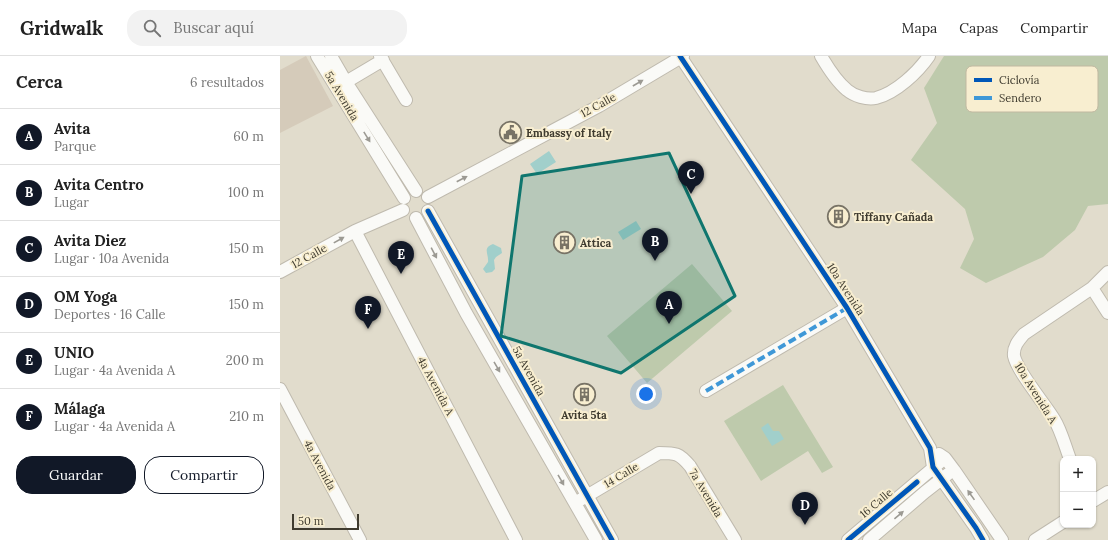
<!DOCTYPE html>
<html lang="es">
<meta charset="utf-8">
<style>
body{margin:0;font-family:Lora,serif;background:#f2f2f2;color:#222}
.controls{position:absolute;right:12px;bottom:12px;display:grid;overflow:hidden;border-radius:8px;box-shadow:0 1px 3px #0004}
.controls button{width:36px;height:36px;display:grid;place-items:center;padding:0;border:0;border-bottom:1px solid #e0e0e0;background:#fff;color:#222;font:20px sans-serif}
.scale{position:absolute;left:12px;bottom:10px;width:67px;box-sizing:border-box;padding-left:4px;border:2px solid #3f3b2f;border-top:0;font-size:11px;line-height:14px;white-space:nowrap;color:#3f3b2f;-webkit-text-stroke:3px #f8eed0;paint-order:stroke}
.you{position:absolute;left:366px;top:338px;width:14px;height:14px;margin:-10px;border:3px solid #fff;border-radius:50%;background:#1a73e8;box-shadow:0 0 0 6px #1a73e833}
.badge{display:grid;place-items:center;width:26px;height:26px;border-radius:50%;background:#111827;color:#fff;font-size:13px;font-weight:700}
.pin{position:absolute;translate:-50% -33px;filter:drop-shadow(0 1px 2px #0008)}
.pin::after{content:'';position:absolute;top:21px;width:14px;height:12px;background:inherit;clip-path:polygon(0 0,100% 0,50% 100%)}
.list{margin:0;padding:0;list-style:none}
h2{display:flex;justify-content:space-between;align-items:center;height:52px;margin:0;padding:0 16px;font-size:17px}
h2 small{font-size:13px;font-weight:400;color:#767676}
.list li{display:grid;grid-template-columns:26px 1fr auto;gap:12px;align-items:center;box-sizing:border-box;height:56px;padding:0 16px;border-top:1px solid #e0e0e0}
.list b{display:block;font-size:15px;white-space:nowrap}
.list p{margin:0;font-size:13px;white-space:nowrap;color:#767676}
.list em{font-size:13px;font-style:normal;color:#767676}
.actions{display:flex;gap:8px;padding:12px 16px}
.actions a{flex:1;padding:9px 0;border:1px solid #111827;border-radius:16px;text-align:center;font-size:14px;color:#111827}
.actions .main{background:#111827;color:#fff}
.icon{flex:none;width:22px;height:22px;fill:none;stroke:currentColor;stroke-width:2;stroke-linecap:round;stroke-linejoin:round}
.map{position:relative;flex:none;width:828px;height:484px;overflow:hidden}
header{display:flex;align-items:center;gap:24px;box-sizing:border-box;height:56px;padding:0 20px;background:#fff;border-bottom:1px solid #e0e0e0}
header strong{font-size:19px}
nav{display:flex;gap:22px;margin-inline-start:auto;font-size:14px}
.search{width:280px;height:36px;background:#f2f2f2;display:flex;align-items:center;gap:10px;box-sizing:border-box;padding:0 14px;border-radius:16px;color:#767676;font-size:15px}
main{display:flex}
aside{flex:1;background:#fff}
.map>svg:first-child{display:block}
.commercial{fill:#d5cbba}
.green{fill:#becaac}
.water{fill:#a1cfcb}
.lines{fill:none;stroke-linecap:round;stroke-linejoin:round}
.minor-casing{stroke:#bfbaae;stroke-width:14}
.minor{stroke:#fafaf7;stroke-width:12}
.quiet{stroke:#3f98d7;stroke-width:4;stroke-dasharray:8 4;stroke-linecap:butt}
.cycleway-casing{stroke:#f8eed0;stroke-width:8}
.cycleway{stroke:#0057b8;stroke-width:5}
.oneway{fill:#9c9a93}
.marked{fill:#0f766e;fill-opacity:0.2;stroke:#0f766e;stroke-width:3;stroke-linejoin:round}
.labels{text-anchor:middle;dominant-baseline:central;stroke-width:4;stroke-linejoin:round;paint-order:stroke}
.street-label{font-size:11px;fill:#3f3b2f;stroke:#f8eed0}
.poi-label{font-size:11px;font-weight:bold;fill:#3f3b2f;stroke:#f8eed0;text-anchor:start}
.key{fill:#f8eed0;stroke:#c0b8a0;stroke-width:1}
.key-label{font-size:11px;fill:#3f3b2f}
</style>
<header>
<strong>Gridwalk</strong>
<div class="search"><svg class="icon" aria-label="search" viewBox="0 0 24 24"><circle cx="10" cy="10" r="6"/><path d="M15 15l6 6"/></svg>Buscar aquí</div>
<nav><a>Mapa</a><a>Capas</a><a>Compartir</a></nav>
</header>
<main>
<aside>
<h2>Cerca<small>6 resultados</small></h2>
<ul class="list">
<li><span class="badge">A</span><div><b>Avita</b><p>Parque</p></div><em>60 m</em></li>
<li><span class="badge">B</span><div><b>Avita Centro</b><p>Lugar</p></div><em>100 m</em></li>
<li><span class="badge">C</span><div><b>Avita Diez</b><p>Lugar · 10a Avenida</p></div><em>150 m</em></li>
<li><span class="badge">D</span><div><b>OM Yoga</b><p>Deportes · 16 Calle</p></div><em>150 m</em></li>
<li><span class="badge">E</span><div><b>UNIO</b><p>Lugar · 4a Avenida A</p></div><em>200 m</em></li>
<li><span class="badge">F</span><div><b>Málaga</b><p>Lugar · 4a Avenida A</p></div><em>210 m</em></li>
</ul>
<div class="actions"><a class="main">Guardar</a><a>Compartir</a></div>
</aside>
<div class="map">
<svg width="828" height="484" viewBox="0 0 828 484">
<rect width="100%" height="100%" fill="#e1dccc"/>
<path class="commercial" d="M 26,0 L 53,50 L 0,77 L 0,14 Z"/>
<path class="green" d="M 664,0 L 828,0 L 828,148 L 808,150 L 795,174 L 763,201 L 706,227 L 680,212 L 694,183 L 685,153 L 631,104 L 657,67 L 644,32 Z
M 412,208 L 452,255 L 367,327 L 327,280 Z
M 503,329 L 553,411 L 542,417 L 528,395 L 481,425 L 444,365 Z"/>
<path class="water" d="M 269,95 L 276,106 L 257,118 L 250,108 Z
M 356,165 L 361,173 L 343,184 L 338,176 Z
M 213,188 L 221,192 L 222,197 L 216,201 L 214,204 L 215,213 L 212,216 L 206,217 L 203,213 L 208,206 C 209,198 202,192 213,188 Z
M 488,367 L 493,375 L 499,375 L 504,383 L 492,390 L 481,372 Z"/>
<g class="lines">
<defs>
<path id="minor" d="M 37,0 L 124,142
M 51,0 L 66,26 L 136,135
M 100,0 L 126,44
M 400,0 L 567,252 L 650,392 L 653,411 L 696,472 L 703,484
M 541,0 C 548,12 556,25 567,34 C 574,40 587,44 596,42 C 616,37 638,16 649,0
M 66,26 L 103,4
M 148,141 L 319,50 L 403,0
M 148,155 L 332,484
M 136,162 L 186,257 L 316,484
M 75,175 L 236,484
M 0,216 L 75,175 L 123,154
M 812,232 L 828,257
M 0,333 L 80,484
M 426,335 L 567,252
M 659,398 L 665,402 L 674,414 L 722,484
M 790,403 C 785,390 781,374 774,363 C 765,348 737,315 734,300 C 733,291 738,285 744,278 L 812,232 L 828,216
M 300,444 L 379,397 C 396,397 399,397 410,410 L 455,484
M 813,445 L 828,436
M 568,484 L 665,402
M 589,484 L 645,436 L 668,418
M 755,484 L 783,466"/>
</defs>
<use href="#minor" class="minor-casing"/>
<use href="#minor" class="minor"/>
<path class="quiet" d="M 426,335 L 567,252"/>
<defs>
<path id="cycleway" d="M 400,0 L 567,252 L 650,392 L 653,411 L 696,472 L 703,484
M 148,155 L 332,484
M 568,484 L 637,426"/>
</defs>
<use href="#cycleway" class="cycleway-casing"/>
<use href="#cycleway" class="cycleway"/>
</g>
<defs><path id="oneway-solid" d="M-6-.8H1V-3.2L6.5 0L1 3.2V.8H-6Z"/></defs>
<g class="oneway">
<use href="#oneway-solid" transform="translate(358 27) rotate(-30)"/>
<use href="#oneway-solid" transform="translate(87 81) rotate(58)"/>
<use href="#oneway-solid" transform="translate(182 123) rotate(-28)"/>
<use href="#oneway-solid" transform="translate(59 184) rotate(-29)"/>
<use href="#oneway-solid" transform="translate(154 197) rotate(62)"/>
<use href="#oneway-solid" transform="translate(217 311) rotate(60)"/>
<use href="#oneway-solid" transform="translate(281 424) rotate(60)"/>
<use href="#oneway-solid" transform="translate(691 439) rotate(-125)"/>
<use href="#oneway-solid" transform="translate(619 459) rotate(-40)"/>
</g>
<path class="marked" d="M 389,97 L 455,240 L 341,317 L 221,280 L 242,120 Z"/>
<defs>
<symbol id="civic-ring" viewBox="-11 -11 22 22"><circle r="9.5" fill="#f8eed0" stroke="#787366" stroke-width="1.5"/><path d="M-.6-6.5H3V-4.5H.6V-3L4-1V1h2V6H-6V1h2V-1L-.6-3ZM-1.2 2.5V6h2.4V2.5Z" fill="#787366"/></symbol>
<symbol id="building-ring" viewBox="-11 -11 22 22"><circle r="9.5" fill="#f8eed0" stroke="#787366" stroke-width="1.5"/><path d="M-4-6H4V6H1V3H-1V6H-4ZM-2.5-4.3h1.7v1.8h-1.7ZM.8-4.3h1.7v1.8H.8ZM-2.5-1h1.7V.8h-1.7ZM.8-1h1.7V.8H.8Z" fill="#787366"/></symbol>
</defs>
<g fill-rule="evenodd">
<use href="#civic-ring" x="218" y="64" width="25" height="25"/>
<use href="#building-ring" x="546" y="148" width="25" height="25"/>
<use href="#building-ring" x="272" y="174" width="25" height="25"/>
<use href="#building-ring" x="292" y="326" width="25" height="25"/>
</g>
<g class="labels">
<g class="street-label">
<text transform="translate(62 40) rotate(59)">5a Avenida</text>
<text transform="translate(318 49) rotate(-29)">12 Calle</text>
<text transform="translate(29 200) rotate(-29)">12 Calle</text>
<text transform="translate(566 233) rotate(57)">10a Avenida</text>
<text transform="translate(249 315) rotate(61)">5a Avenida</text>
<text transform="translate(156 330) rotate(62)">4a Avenida A</text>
<text transform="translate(756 337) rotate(58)">10a Avenida A</text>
<text transform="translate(40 409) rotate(62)">4a Avenida</text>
<text transform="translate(341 419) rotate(-31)">14 Calle</text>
<text transform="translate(426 437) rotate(59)">7a Avenida</text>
<text transform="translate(596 447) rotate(-40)">16 Calle</text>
</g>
<g class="poi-label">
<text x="246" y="77">Embassy of Italy</text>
<text x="574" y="161">Tiffany Cañada</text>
<text x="300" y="187">Attica</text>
<text x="304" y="359" text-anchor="middle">Avita 5ta</text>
</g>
</g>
<rect x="686" y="10" width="132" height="46" rx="6" class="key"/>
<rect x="694" y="22" width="18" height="4" fill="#0057b8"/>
<rect x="694" y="40" width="18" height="4" fill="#3f98d7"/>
<g class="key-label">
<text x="719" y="28">Ciclovía</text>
<text x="719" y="46">Sendero</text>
</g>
</svg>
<div class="controls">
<button>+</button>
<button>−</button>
</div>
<div class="scale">50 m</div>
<div class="you"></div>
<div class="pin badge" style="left:389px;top:268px">A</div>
<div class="pin badge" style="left:375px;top:205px">B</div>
<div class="pin badge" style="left:411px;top:138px">C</div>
<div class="pin badge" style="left:525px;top:469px">D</div>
<div class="pin badge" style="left:121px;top:218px">E</div>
<div class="pin badge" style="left:88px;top:273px">F</div>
</div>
</main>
